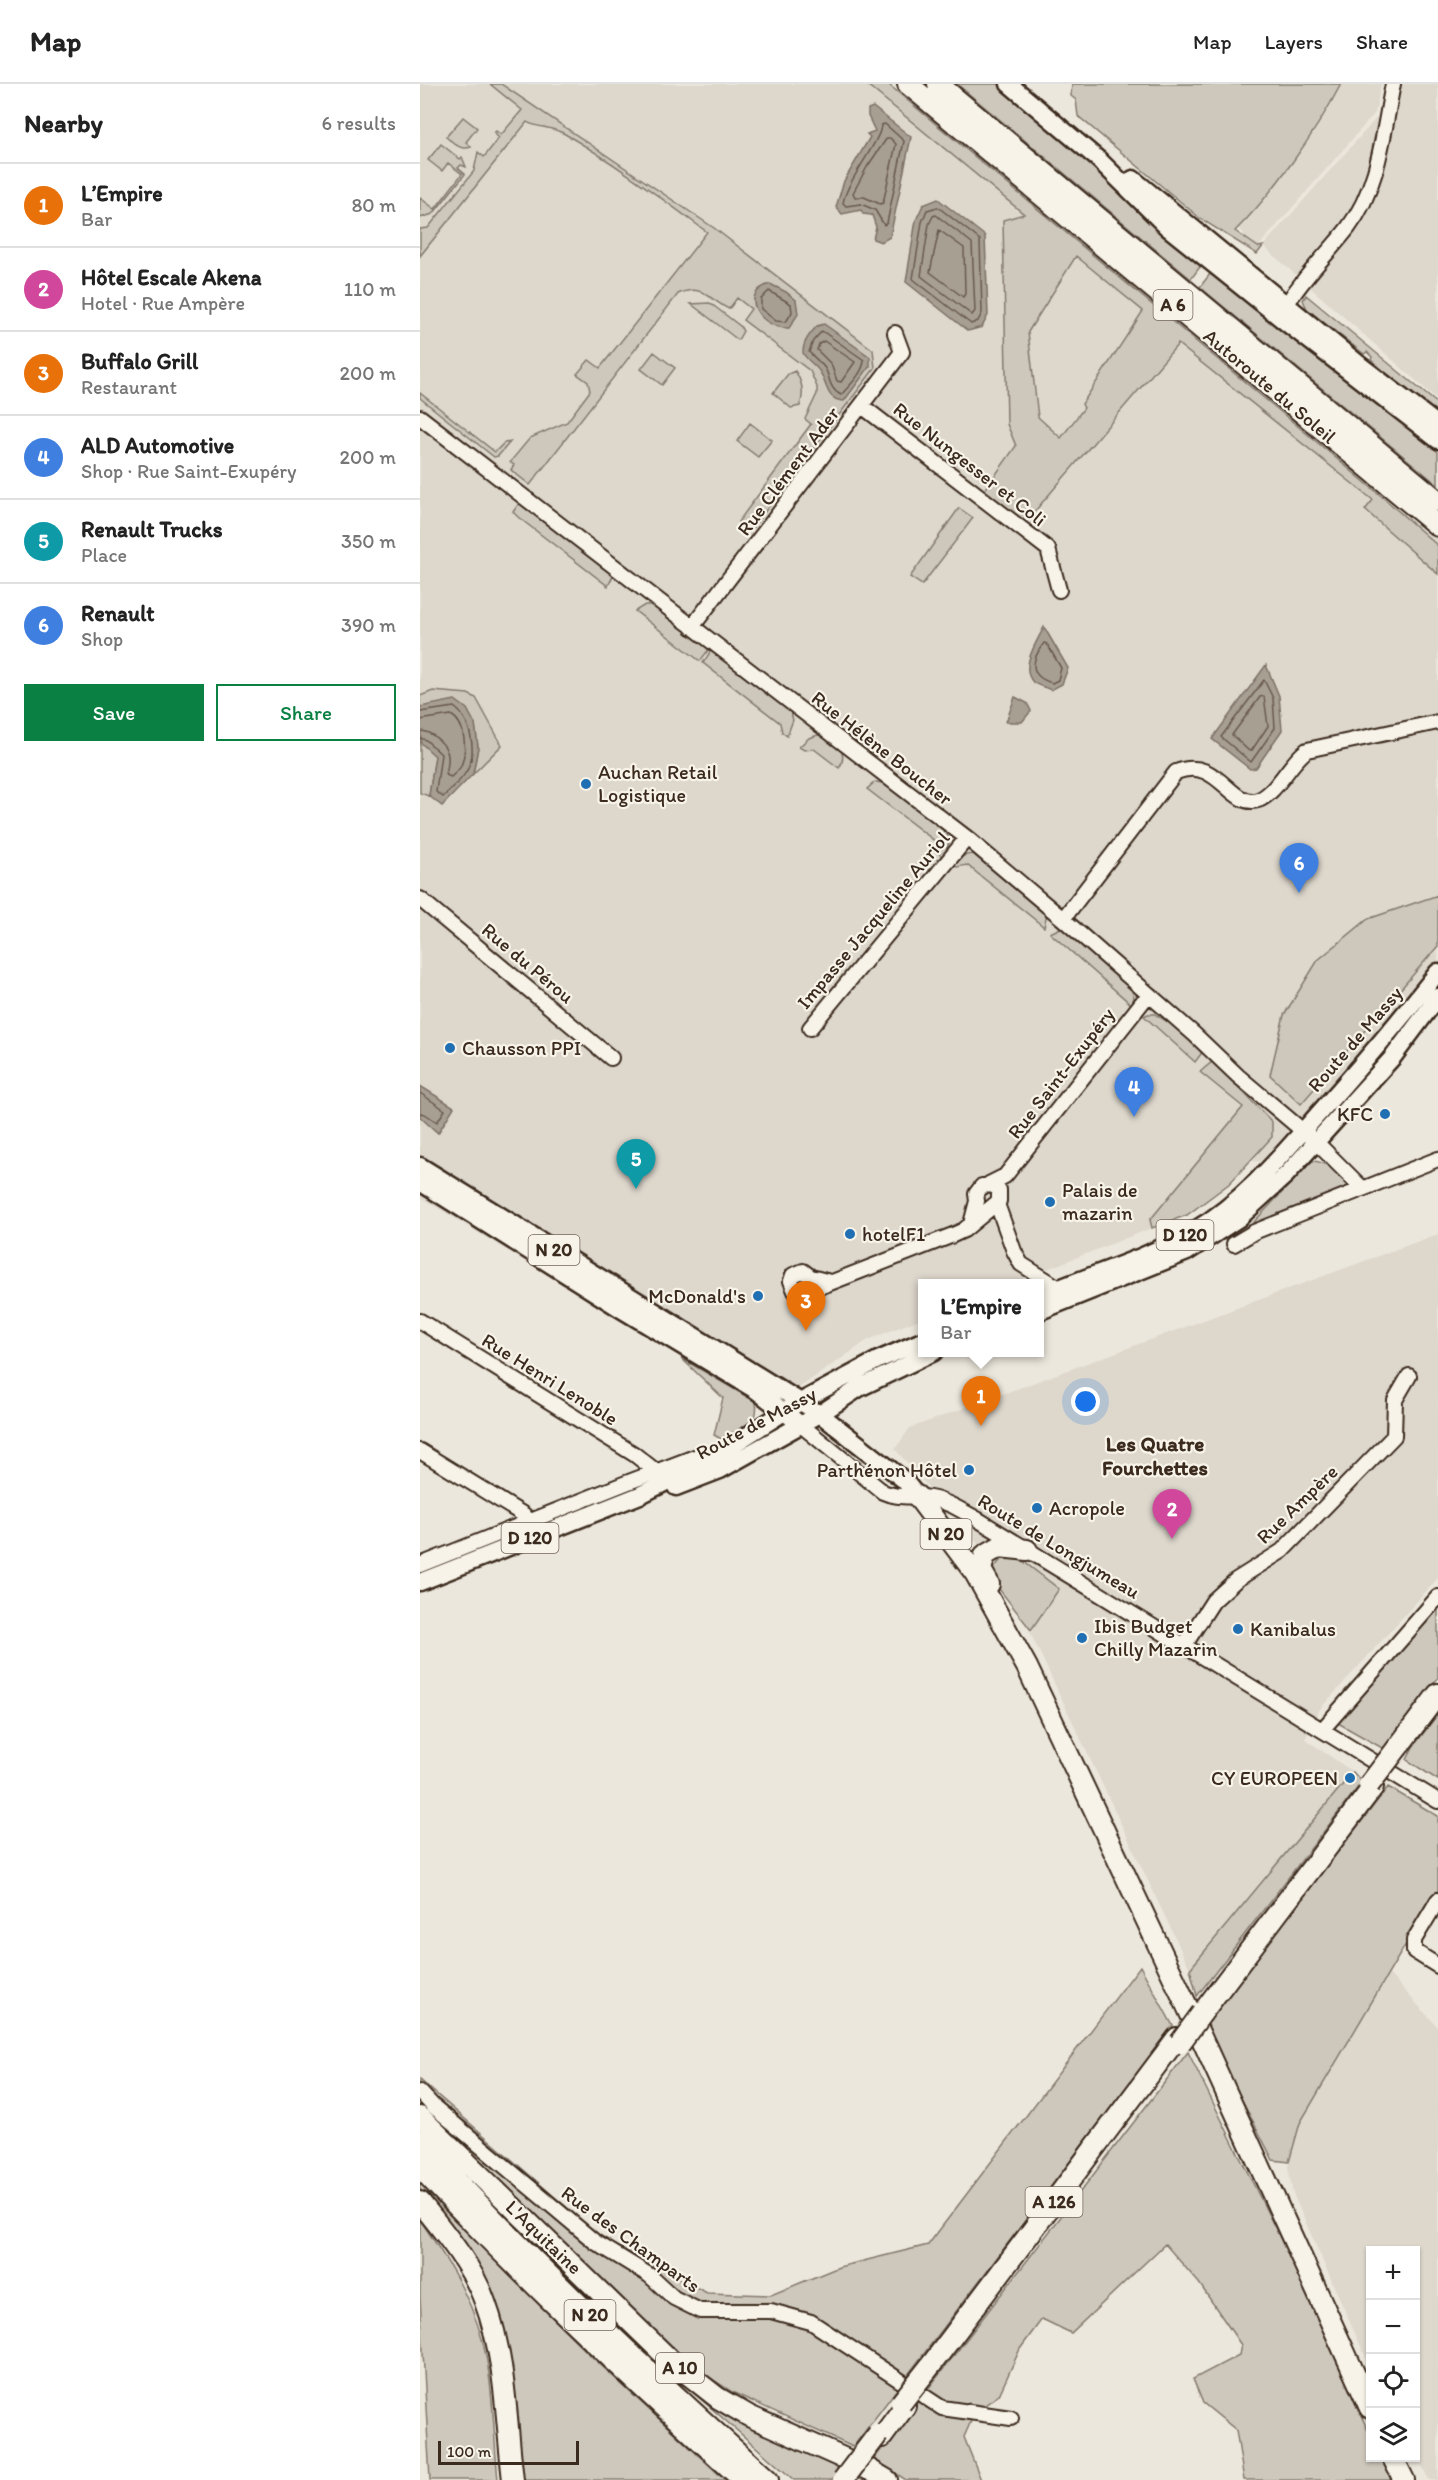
<!DOCTYPE html>
<meta charset="utf-8">
<style>
body{margin:0;font-family:Itim,sans-serif;background:#f6f6f6;color:#222}
.controls{position:absolute;right:18px;bottom:18px;display:grid;overflow:hidden;border-radius:0px;box-shadow:0 2px 4px #0004}
.controls button{width:54px;height:54px;display:grid;place-items:center;padding:0;border:0;border-bottom:2px solid #e0e0e0;background:#fff;color:#222;font:30px sans-serif}
.scale{position:absolute;left:18px;bottom:15px;width:141px;box-sizing:border-box;padding-left:6px;border:3px solid #3b2a1e;border-top:0;font-size:16px;line-height:21px;white-space:nowrap;color:#3b2a1e;-webkit-text-stroke:4px #f7f3e8;paint-order:stroke}
.you{position:absolute;left:666px;top:1318px;width:21px;height:21px;margin:-15px;border:4px solid #fff;border-radius:50%;background:#1a73e8;box-shadow:0 0 0 9px #1a73e833}
.badge{display:grid;place-items:center;width:39px;height:39px;border-radius:50%;background:#0b8043;color:#fff;font-size:20px;font-weight:700}
.pin{position:absolute;translate:-50% -50px;filter:drop-shadow(0 2px 3px #0008)}
.pin::after{content:'';position:absolute;top:32px;width:21px;height:18px;background:inherit;clip-path:polygon(0 0,100% 0,50% 100%)}
.popup{position:absolute;left:498px;top:1195px;width:126px;height:78px;box-sizing:border-box;display:grid;place-content:center;border-radius:0px;background:#fff;filter:drop-shadow(0 2px 4px #0005);font-size:20px;white-space:nowrap;color:#767676}
.popup b{font-size:22px;color:#222}
.popup::after{content:'';position:absolute;left:50%;top:100%;margin-left:-12px;border:12px solid transparent;border-top-color:#fff}
.list{margin:0;padding:0;list-style:none}
h2{display:flex;justify-content:space-between;align-items:center;height:78px;margin:0;padding:0 24px;font-size:26px}
h2 small{font-size:20px;font-weight:400;color:#767676}
.list li{display:grid;grid-template-columns:39px 1fr auto;gap:18px;align-items:center;box-sizing:border-box;height:84px;padding:0 24px;border-top:2px solid #e0e0e0}
.list b{display:block;font-size:22px;white-space:nowrap}
.list p{margin:0;font-size:20px;white-space:nowrap;color:#767676}
.list em{font-size:20px;font-style:normal;color:#767676}
.actions{display:flex;gap:12px;padding:18px 24px}
.actions a{flex:1;padding:14px 0;border:2px solid #0b8043;border-radius:0px;text-align:center;font-size:21px;color:#0b8043}
.actions .main{background:#0b8043;color:#fff}
.icon{flex:none;width:33px;height:33px;fill:none;stroke:currentColor;stroke-width:2;stroke-linecap:round;stroke-linejoin:round}
.map{position:relative;flex:none;width:1018px;height:2396px;overflow:hidden}
header{display:flex;align-items:center;gap:36px;box-sizing:border-box;height:84px;padding:0 30px;background:#fff;border-bottom:2px solid #e0e0e0}
header strong{font-size:28px}
nav{display:flex;gap:33px;margin-inline-start:auto;font-size:21px}
main{display:flex}
aside{flex:1;background:#fff}
.map>svg:first-child{display:block}
.built{fill:#ddd7cc}
.green{fill:#cec8bc;stroke:#84796d;stroke-width:1.5;fill-rule:evenodd}
.water{fill:#a89f93;stroke:#7c7064;stroke-width:1.5}
.lines{fill:none;stroke-linecap:round;stroke-linejoin:round}
.shore{stroke:#67594d;stroke-width:1.5}
.minor-casing{stroke:#3b2a1e;stroke-width:18}
.major-casing{stroke:#3b2a1e;stroke-width:21}
.highway-casing{stroke:#3b2a1e;stroke-width:24}
.minor{stroke:#f7f3e8;stroke-width:14}
.major{stroke:#f7f3e8;stroke-width:16}
.highway{stroke:#f7f3e8;stroke-width:20}
.highway-bridge-casing{stroke:#3b2a1e;stroke-width:24;stroke-linecap:butt}
.highway-bridge{stroke:#f7f3e8;stroke-width:20}
.poi-dot{fill:#1f6fb2;stroke:#f7f3e8;stroke-width:2}
.labels{text-anchor:middle;dominant-baseline:central;stroke-width:4.5;stroke-linejoin:round;paint-order:stroke}
.shield{fill:#f7f3e8;stroke:#73665b;stroke-width:1.5}
.shield-label{font-size:18px;font-weight:bold;fill:#3b2a1e}
.street-label{font-size:20px;fill:#3b2a1e;stroke:#f7f3e8}
.poi-label{font-size:20px;fill:#3b2a1e;stroke:#f7f3e8;text-anchor:start}
.neighbourhood-label{font-size:21px;font-weight:bold;fill:#3b2a1e;stroke:#f7f3e8}
</style>
<header>
<strong>Map</strong>
<nav><a>Map</a><a>Layers</a><a>Share</a></nav>
</header>
<main>
<aside>
<h2>Nearby<small>6 results</small></h2>
<ul class="list">
<li><span class="badge" style="background:#e8710a">1</span><div><b>L’Empire</b><p>Bar</p></div><em>80 m</em></li>
<li><span class="badge" style="background:#d1479c">2</span><div><b>Hôtel Escale Akena</b><p>Hotel · Rue Ampère</p></div><em>110 m</em></li>
<li><span class="badge" style="background:#e8710a">3</span><div><b>Buffalo Grill</b><p>Restaurant</p></div><em>200 m</em></li>
<li><span class="badge" style="background:#3f7fe0">4</span><div><b>ALD Automotive</b><p>Shop · Rue Saint-Exupéry</p></div><em>200 m</em></li>
<li><span class="badge" style="background:#0f9aa8">5</span><div><b>Renault Trucks</b><p>Place</p></div><em>350 m</em></li>
<li><span class="badge" style="background:#3f7fe0">6</span><div><b>Renault</b><p>Shop</p></div><em>390 m</em></li>
</ul>
<div class="actions"><a class="main">Save</a><a>Share</a></div>
</aside>
<div class="map">
<svg width="1018" height="2396" viewBox="0 0 1018 2396">
<rect width="100%" height="100%" fill="#ece7dc"/>
<filter id="ink" filterUnits="userSpaceOnUse"><feTurbulence type="fractalNoise" baseFrequency=".0167" numOctaves="2"/><feDisplacementMap in="SourceGraphic" scale="12" xChannelSelector="R" yChannelSelector="G"/><feConvolveMatrix kernelMatrix="1 2 1 2 8 2 1 2 1" color-interpolation-filters="sRGB"/></filter>
<g filter="url(#ink)">
<path class="built" d="M 0,0 L 453,0 L 737,230 L 959,402 L 1018,452 L 1018,888 L 854,1079 L 801,1074 L 759,1120 L 732,1144 L 591,1199 L 502,1200 L 502,1234 L 448,1256 L 357,1319 L 253,1268 L 0,1113 Z
M 660,0 L 961,0 L 955,29 L 838,163 L 821,153 L 824,149 L 817,144 L 814,147 Z
M 965,0 L 1018,0 L 1018,316 L 843,162 L 960,30 Z
M 1018,1150 L 1018,1494 L 900,1625 L 885,1655 L 933,1688 L 770,1885 L 580,1485 L 475,1365 L 490,1344 Z
M 969,1890 L 1018,1943 L 1018,2396 L 1009,2396 L 996,2371 L 996,2166 L 950,2166 L 950,2283 L 873,2110 L 868,2083 L 879,2039 Z"/>
<path class="green" d="M 70,0 L 81,0 L 294,144 L 453,266 L 455,284 L 330,447 L 318,438 L 391,340 L 385,335 L 397,310 L 397,303 L 390,287 L 323,236 L 331,225 L 317,214 L 309,225 C 288,215 283,199 258,210 L 110,401 L 91,386 L 94,381 L 90,378 L 110,354 L 147,338 L 170,307 L 168,298 L 157,290 L 169,276 L 180,284 L 287,148 C 241,114 195,79 145,50 C 131,42 116,44 107,38 L 0,172 L 0,145 L 8,144 L 54,87 L 58,68 L 64,73 L 79,54 L 74,49 L 76,47 L 81,51 L 102,26 Z
M 446,0 L 468,0 L 959,410 L 1018,462 L 1018,490 L 945,426 L 953,416 L 758,260 L 609,434 L 598,435 L 564,407 L 596,362 L 587,340 L 583,136 L 604,130 ZM 656,172 L 723,227 L 662,320 L 664,324 L 641,354 L 618,333 L 608,248 Z
M 537,0 L 581,0 L 595,10 L 782,180 L 771,195 Z
M 652,0 L 921,0 C 895,50 853,109 815,147 L 838,163 L 843,162 L 837,170 L 781,135 L 658,32 L 656,16 L 651,12 Z
M 43,33 L 57,44 L 46,58 L 51,63 C 40,67 34,59 26,53 Z
M 21,60 L 40,75 L 42,73 L 46,83 L 41,81 L 38,84 L 45,90 L 13,130 L 0,134 L 0,114 L 15,125 L 42,90 L 28,79 L 22,87 L 8,76 Z
M 793,186 L 1018,368 L 1018,401 L 780,203 Z
M 886,211 L 1018,320 L 1018,333 L 951,276 L 952,273 L 947,268 L 944,270 L 887,225 L 883,216 Z
M 290,219 L 320,242 L 323,247 L 318,256 L 271,220 Z
M 234,268 L 255,284 L 242,301 L 221,285 Z
M 375,287 C 383,299 384,309 380,322 L 371,324 L 353,309 L 368,290 Z
M 0,309 L 75,368 L 84,359 L 90,358 L 78,372 L 74,373 L 0,314 Z
M 330,339 L 352,356 L 338,373 L 317,357 Z
M 100,418 L 188,486 L 193,492 L 188,502 L 98,433 L 93,428 Z
M 539,424 L 553,434 L 502,501 L 490,493 Z
M 225,521 L 234,521 L 290,564 L 280,577 L 215,527 Z
M 292,565 L 370,626 L 373,636 L 367,652 L 362,648 L 360,639 L 283,579 Z
M 13,607 L 48,610 L 56,614 L 82,661 L 53,690 L 58,663 L 55,640 L 15,672 L 9,712 L 0,709 L 0,612 Z
M 398,651 C 414,655 430,668 419,684 L 394,665 L 384,666 L 379,663 L 389,654 Z
M 455,698 L 464,699 L 526,745 L 529,759 L 523,773 L 517,768 L 516,758 L 447,705 Z
M 554,770 L 627,829 L 624,843 L 547,781 L 537,783 L 533,780 L 545,771 Z
M 1018,811 L 1018,862 L 881,1020 L 850,991 L 864,931 L 898,876 L 948,835 Z
M 643,843 L 709,900 L 714,913 L 712,921 L 630,849 Z
M 728,930 L 735,930 L 748,938 L 750,936 L 781,964 L 781,970 L 775,978 L 724,932 Z
M 793,977 L 852,1038 L 852,1053 L 810,1099 L 767,1131 L 732,1144 L 730,1136 L 823,1023 L 780,988 Z
M 892,1077 C 911,1078 918,1091 930,1104 L 829,1143 Z
M 261,1274 L 336,1318 C 340,1341 322,1345 305,1357 L 294,1351 L 303,1314 Z
M 586,1470 L 600,1475 L 639,1505 L 611,1546 L 579,1505 L 573,1485 Z
M 1018,1523 L 1018,1594 L 964,1665 L 918,1639 Z
M 1018,1630 L 1018,1696 L 987,1676 L 993,1663 Z
M 933,1688 L 942,1698 L 777,1912 L 770,1885 Z
M 968,1703 L 1018,1732 L 1018,1806 L 880,2039 L 869,2078 L 853,2076 L 784,1942 Z
M 720,1882 L 753,1942 L 433,2363 L 312,2308 L 275,2284 L 0,2018 L 0,1996 L 182,2154 L 287,2209 L 351,2211 L 419,2183 L 508,2161 Z
M 768,1968 L 867,2168 L 950,2351 L 950,2374 L 961,2374 L 971,2396 L 824,2396 L 816,2346 L 783,2319 L 773,2295 L 819,2271 L 821,2261 L 779,2199 L 745,2160 L 651,2249 L 622,2235 L 600,2265 L 579,2311 L 555,2328 L 544,2353 L 561,2396 L 486,2396 L 454,2375 Z
M 0,2097 L 23,2125 L 171,2272 L 305,2396 L 103,2396 L 102,2375 L 96,2376 L 47,2167 L 0,2108 Z
M 0,2136 C 30,2179 58,2224 67,2277 C 74,2316 74,2357 78,2396 L 10,2396 L 0,2213 Z
M 261,2298 L 308,2331 L 352,2354 L 421,2385 L 412,2396 L 374,2396 Z"/>
<path class="water" d="M 453,23 L 491,53 L 470,153 L 461,158 L 453,155 L 456,143 L 452,131 L 443,130 L 441,126 L 422,130 L 416,123 L 424,97 L 450,53 L 447,50 L 455,47 L 448,32 L 448,25 Z
M 518,115 L 565,152 L 568,231 L 562,243 L 548,247 L 486,198 L 496,136 L 503,121 Z
M 350,200 L 366,208 L 376,216 L 378,230 L 369,244 C 342,246 316,210 350,200 Z
M 404,240 L 450,273 L 450,282 L 424,317 C 406,317 407,299 400,288 C 395,280 387,277 383,269 C 383,257 390,250 397,242 Z
M 624,543 L 648,584 L 642,600 L 631,606 C 626,603 617,602 613,598 C 599,583 617,558 624,543 Z
M 846,581 L 859,612 L 862,646 L 836,684 L 830,685 L 792,655 Z
M 595,613 L 607,619 L 611,627 L 602,638 L 586,638 Z
M 35,616 L 47,625 L 55,640 L 58,663 L 53,690 L 22,722 L 9,712 L 15,672 L 1,659 L 0,623 Z
M 0,1002 L 34,1023 L 18,1049 L 0,1033 Z"/>
<g class="lines">
<path class="shore" d="M 465,40 L 484,57 L 467,139 L 464,141 L 455,126 L 441,120 L 426,122 L 423,119 C 428,94 461,57 461,41 Z
M 467,54 L 470,54 L 476,60 L 463,119 L 460,120 L 444,113 L 435,113 L 433,109 L 447,83 Z
M 518,123 L 560,156 L 562,229 L 558,237 L 551,240 L 493,195 L 502,138 L 507,126 Z
M 516,131 L 552,159 L 555,227 L 552,231 L 501,192 L 509,140 L 513,132 Z
M 519,146 L 544,164 L 545,210 L 543,213 L 510,188 Z
M 349,207 L 371,220 L 372,228 L 366,238 L 356,237 L 341,225 L 341,215 Z
M 402,247 L 444,276 C 444,288 429,302 421,311 C 410,306 410,295 406,286 C 402,279 394,274 389,268 L 393,257 Z
M 404,257 L 435,278 L 421,298 L 417,297 L 411,280 L 397,266 L 399,260 Z
M 624,559 L 627,560 L 641,584 L 638,596 L 632,599 C 608,592 611,576 624,559 Z
M 844,596 L 853,614 L 855,644 L 831,678 L 801,653 Z
M 844,612 L 848,642 L 832,666 L 829,667 L 812,651 L 840,613 Z
M 0,628 L 34,623 C 51,635 58,670 46,688 C 41,697 30,706 23,713 L 16,708 L 21,670 L 6,656 L 0,654
M 0,636 L 31,631 C 46,639 47,667 41,682 C 39,686 34,690 31,693 L 26,691 C 27,685 29,678 28,672 C 27,660 11,647 0,647
M 0,1009 L 25,1026 L 17,1038 L 5,1030 L 0,1029"/>
<defs>
<path id="minor" d="M 871,231 L 867,220 C 884,192 907,171 928,144 C 959,103 963,50 973,0
M 442,322 L 628,465 L 639,506
M 0,333 L 547,754 L 643,835 L 774,950 L 818,992 L 896,1058 L 942,1104
M 272,543 L 482,268 L 475,249
M 0,815 L 191,974
M 643,835 L 756,688 C 798,671 810,725 838,716 C 856,710 870,678 887,666 L 1018,638
M 390,944 L 547,754
M 569,1100 L 585,1092 L 728,911
M 577,1120 L 594,1167 L 601,1180 L 639,1204
M 814,1160 L 834,1148 L 1018,1075
M 410,1198 L 391,1193 L 383,1187 L 373,1191 L 371,1197 L 375,1207 L 384,1209 L 533,1151 L 544,1146 L 579,1117 L 579,1106 L 573,1101 L 562,1102 L 556,1110 L 557,1117 L 551,1140
M 0,1237 L 214,1370 L 237,1388
M 381,1341 L 463,1408 C 478,1415 494,1411 510,1414 C 527,1417 542,1427 557,1435 L 1018,1717
M 0,1367 L 104,1431 L 111,1439
M 0,1481 L 206,1399 L 280,1371 L 298,1370
M 764,1562 L 793,1517 L 816,1496 L 862,1467 L 974,1352 L 975,1316 L 989,1292
M 902,1646 L 1018,1513
M 1018,1816 L 994,1856 L 994,1867 L 1018,1882
M 0,2008 L 13,2022 L 175,2158 L 229,2191 L 254,2214 L 280,2227 L 351,2227 L 391,2238 L 522,2324 L 591,2334"/>
<path id="major" d="M 589,0 L 679,76 L 747,143 L 868,240 L 1018,356
M 713,95 L 940,281 L 1018,341
M 0,1082 L 400,1330 L 484,1396 L 497,1412
M 0,1098 L 201,1225 L 337,1307 L 381,1341
M 620,1212 C 671,1190 727,1175 775,1146 C 825,1116 862,1071 900,1028 C 941,982 980,936 1018,888
M 620,1227 L 767,1168 L 819,1134 L 867,1090 L 973,973 L 1018,913
M 256,1403 L 300,1386 L 400,1330 L 439,1304 L 514,1268
M 0,1498 L 220,1411 L 284,1379 L 380,1318 L 458,1276 L 502,1257"/>
<path id="highway" d="M 488,0 L 1018,442
M 518,0 L 1018,417
M 497,1412 L 555,1489 L 607,1583 L 766,1920 L 950,2324
M 569,1500 L 561,1486 L 565,1471 L 579,1463 L 607,1466
M 978,1663 L 1018,1610
M 782,1929 L 953,1703
M 0,2033 L 251,2277 L 298,2314 L 329,2332 L 450,2386 L 467,2396
M 0,2057 C 109,2177 228,2288 348,2396
M 0,2083 C 102,2193 212,2295 323,2396
M 0,2118 C 24,2148 52,2181 65,2218 C 86,2274 86,2337 93,2396
M 511,2281 L 757,1954
M 462,2353 L 485,2322
M 973,2374 L 984,2396"/>
</defs>
<use href="#minor" class="minor-casing"/>
<use href="#major" class="major-casing"/>
<use href="#highway" class="highway-casing"/>
<use href="#minor" class="minor"/>
<use href="#major" class="major"/>
<use href="#highway" class="highway"/>
<defs>
<path id="highway-bridge" d="M 949,1701 L 978,1663
M 760,1959 L 782,1929
M 481,2319 L 511,2281
M 423,2396 L 458,2350"/>
</defs>
<use href="#highway-bridge" class="highway-bridge-casing"/>
<use href="#highway-bridge" class="highway-bridge"/>
</g>
</g>
<g class="poi-dot">
<circle cx="166" cy="700" r="6"/>
<circle cx="30" cy="964" r="6"/>
<circle cx="965" cy="1030" r="6"/>
<circle cx="630" cy="1118" r="6"/>
<circle cx="430" cy="1150" r="6"/>
<circle cx="338" cy="1212" r="6"/>
<circle cx="549" cy="1386" r="6"/>
<circle cx="617" cy="1424" r="6"/>
<circle cx="818" cy="1545" r="6"/>
<circle cx="662" cy="1554" r="6"/>
<circle cx="930" cy="1694" r="6"/>
</g>
<g class="labels">
<g class="shield">
<rect x="733.5" y="206" width="39" height="30" rx="4.5"/>
<rect x="736.5" y="1136" width="57" height="30" rx="4.5"/>
<rect x="108.5" y="1151" width="51" height="30" rx="4.5"/>
<rect x="500.5" y="1435" width="51" height="30" rx="4.5"/>
<rect x="81.5" y="1439" width="57" height="30" rx="4.5"/>
<rect x="605.5" y="2103" width="57" height="30" rx="4.5"/>
<rect x="144.5" y="2216" width="51" height="30" rx="4.5"/>
<rect x="236" y="2269" width="48" height="30" rx="4.5"/>
</g>
<g class="shield-label">
<text x="753" y="221">A 6</text>
<text x="765" y="1151">D 120</text>
<text x="134" y="1166">N 20</text>
<text x="526" y="1450">N 20</text>
<text x="110" y="1454">D 120</text>
<text x="634" y="2118">A 126</text>
<text x="170" y="2231">N 20</text>
<text x="260" y="2284">A 10</text>
</g>
<g class="street-label">
<text transform="translate(850 302) rotate(40)">Autoroute du Soleil</text>
<text transform="translate(550 380) rotate(38)">Rue Nungesser et Coli</text>
<text transform="translate(368 387) rotate(-53)">Rue Clément Ader</text>
<text transform="translate(462 664) rotate(38)">Rue Hélène Boucher</text>
<text transform="translate(453 836) rotate(-50)">Impasse Jacqueline Auriol</text>
<text transform="translate(108 879) rotate(40)">Rue du Pérou</text>
<text transform="translate(935 955) rotate(-49)">Route de Massy</text>
<text transform="translate(641 989) rotate(-52)">Rue Saint-Exupéry</text>
<text transform="translate(130 1295) rotate(32)">Rue Henri Lenoble</text>
<text transform="translate(336 1339) rotate(-28)">Route de Massy</text>
<text transform="translate(877 1420) rotate(-44)">Rue Ampère</text>
<text transform="translate(639 1462) rotate(31)">Route de Longjumeau</text>
<text transform="translate(124 2153) rotate(44)">L'Aquitaine</text>
<text transform="translate(211 2155) rotate(36)">Rue des Champarts</text>
</g>
<g class="poi-label">
<text x="178" y="688">Auchan Retail<tspan x="178" dy="23">Logistique</tspan></text>
<text x="42" y="964">Chausson PPI</text>
<text x="953" y="1030" text-anchor="end">KFC</text>
<text x="642" y="1106">Palais de<tspan x="642" dy="23">mazarin</tspan></text>
<text x="442" y="1150">hotelF1</text>
<text x="326" y="1212" text-anchor="end">McDonald's</text>
<text x="537" y="1386" text-anchor="end">Parthénon Hôtel</text>
<text x="629" y="1424">Acropole</text>
<text x="674" y="1542">Ibis Budget<tspan x="674" dy="23">Chilly Mazarin</tspan></text>
<text x="830" y="1545">Kanibalus</text>
<text x="918" y="1694" text-anchor="end">CY EUROPEEN</text>
</g>
<g class="neighbourhood-label">
<text x="735" y="1359">Les Quatre<tspan x="735" dy="24">Fourchettes</tspan></text>
</g>
</g>
</svg>
<div class="controls">
<button>+</button>
<button>−</button>
<button><svg class="icon" aria-label="locate" viewBox="0 0 24 24"><circle cx="12" cy="12" r="6"/><path d="M12 2v4M12 18v4M2 12h4M18 12h4"/></svg></button>
<button><svg class="icon" aria-label="layers" viewBox="0 0 24 24"><path d="M12 4l9 5-9 5-9-5zM3 14l9 5 9-5"/></svg></button>
</div>
<div class="scale">100 m</div>
<div class="you"></div>
<div class="pin badge" style="left:561px;top:1342px;background:#e8710a">1</div>
<div class="popup"><b>L’Empire</b>Bar</div>
<div class="pin badge" style="left:752px;top:1455px;background:#d1479c">2</div>
<div class="pin badge" style="left:386px;top:1247px;background:#e8710a">3</div>
<div class="pin badge" style="left:714px;top:1033px;background:#3f7fe0">4</div>
<div class="pin badge" style="left:216px;top:1105px;background:#0f9aa8">5</div>
<div class="pin badge" style="left:879px;top:809px;background:#3f7fe0">6</div>
</div>
</main>
